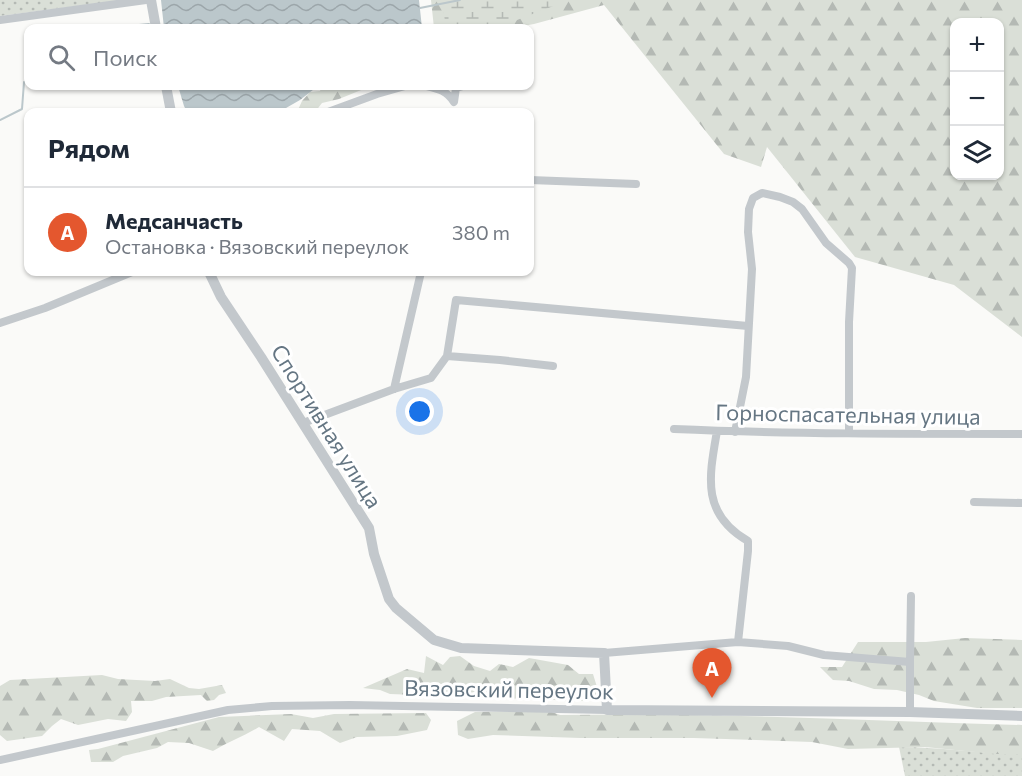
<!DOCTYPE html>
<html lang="ru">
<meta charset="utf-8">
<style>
body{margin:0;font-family:Commissioner,sans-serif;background:#f6f6f7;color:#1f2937}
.controls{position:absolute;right:18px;top:18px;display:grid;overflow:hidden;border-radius:12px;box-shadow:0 2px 4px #0004}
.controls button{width:54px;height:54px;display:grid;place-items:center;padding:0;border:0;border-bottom:2px solid #e0e1e3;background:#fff;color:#1f2937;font:30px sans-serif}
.you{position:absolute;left:420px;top:412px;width:21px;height:21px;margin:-15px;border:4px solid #fff;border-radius:50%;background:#1a73e8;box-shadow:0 0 0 9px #1a73e833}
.badge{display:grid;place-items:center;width:39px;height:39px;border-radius:50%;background:#e4572e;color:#fff;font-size:20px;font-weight:700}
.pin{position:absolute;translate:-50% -50px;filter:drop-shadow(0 2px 3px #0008)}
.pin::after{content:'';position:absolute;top:32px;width:21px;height:18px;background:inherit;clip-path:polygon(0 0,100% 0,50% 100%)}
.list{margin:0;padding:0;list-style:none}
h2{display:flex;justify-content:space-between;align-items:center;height:78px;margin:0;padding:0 24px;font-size:26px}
h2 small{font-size:20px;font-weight:400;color:#747a83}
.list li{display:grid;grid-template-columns:39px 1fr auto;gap:18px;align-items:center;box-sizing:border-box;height:90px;padding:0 24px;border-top:2px solid #e0e1e3}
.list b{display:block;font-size:22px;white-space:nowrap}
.list p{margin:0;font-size:20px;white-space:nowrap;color:#747a83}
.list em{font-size:20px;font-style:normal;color:#747a83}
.icon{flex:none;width:33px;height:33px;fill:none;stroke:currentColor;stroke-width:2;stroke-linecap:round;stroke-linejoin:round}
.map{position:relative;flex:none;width:1022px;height:776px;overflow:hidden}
.search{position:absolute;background:#fff;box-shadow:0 2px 4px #0004;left:24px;top:24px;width:510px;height:66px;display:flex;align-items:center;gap:15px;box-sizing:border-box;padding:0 21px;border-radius:12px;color:#747a83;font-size:22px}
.panel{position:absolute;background:#fff;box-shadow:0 2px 4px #0004;left:24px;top:108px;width:510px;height:168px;border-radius:12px}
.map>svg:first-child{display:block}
.grass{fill:url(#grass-dots)}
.forest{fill:url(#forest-firs);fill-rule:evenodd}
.wetland{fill:url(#wetland-marsh)}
.water{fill:url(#water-waves)}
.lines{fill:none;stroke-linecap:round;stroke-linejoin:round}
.stream{stroke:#bbc7cb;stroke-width:2}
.minor{stroke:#c3c8cc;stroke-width:8}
.tertiary{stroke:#c3c8cc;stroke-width:10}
.labels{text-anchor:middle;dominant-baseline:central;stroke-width:6;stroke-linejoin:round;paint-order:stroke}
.street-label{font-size:22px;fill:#657683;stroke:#fff}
</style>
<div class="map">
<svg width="1022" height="776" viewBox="0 0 1022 776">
<defs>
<pattern id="grass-dots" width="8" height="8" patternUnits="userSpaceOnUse" patternTransform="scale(1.5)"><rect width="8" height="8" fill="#dadfd7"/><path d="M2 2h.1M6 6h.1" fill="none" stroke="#b4b9b4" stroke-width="1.8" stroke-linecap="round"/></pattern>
<pattern id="forest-firs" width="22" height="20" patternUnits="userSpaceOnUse" patternTransform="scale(1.5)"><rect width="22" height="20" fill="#dadfd7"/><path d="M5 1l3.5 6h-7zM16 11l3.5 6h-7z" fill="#b4b9b4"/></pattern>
<pattern id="wetland-marsh" width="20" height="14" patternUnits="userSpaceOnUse" patternTransform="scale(1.5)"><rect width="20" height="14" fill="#dadfd7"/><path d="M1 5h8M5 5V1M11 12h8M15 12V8" fill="none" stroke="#b4b9b4"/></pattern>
<pattern id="water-waves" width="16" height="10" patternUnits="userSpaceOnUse" patternTransform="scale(1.5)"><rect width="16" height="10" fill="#bbc7cb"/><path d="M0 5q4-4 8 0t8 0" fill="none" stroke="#9ca6aa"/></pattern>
</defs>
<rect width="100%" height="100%" fill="#fafaf8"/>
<path class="grass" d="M 0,0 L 123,0 L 0,16 Z
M 899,747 C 940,747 981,754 1022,754 L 1022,776 L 905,776 Z"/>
<path class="forest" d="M 431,0 L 1022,0 L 1022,337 L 954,285 L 855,257 L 767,147 L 761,167 L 724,154 L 604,5 L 534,24 L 511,28 L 434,28 ZM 954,22 L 1000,22 L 1000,176 L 954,176 Z
M 322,86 L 371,86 L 339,99 L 322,103 L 315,112 L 297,112 L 302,101 L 310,92 L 320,91 Z
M 965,638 L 1022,640 L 1022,708 L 977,708 L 934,701 L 919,695 L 897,690 L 874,689 L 849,681 L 833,680 L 820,667 L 842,667 L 858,642 L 926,642 Z
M 426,656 L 443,665 L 450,657 L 460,656 L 474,666 L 490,671 L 499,664 L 513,667 L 529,658 L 568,665 L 579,674 L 593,674 L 597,687 L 595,699 L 581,701 L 390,694 L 380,690 L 363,688 L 407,669 L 424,673 Z
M 102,675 L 118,679 L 155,681 L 170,679 L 189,688 L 199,689 L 222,685 L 226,693 L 219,695 L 214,700 L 207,701 L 201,695 L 166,697 L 152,701 L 131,701 L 132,712 L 126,721 L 108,719 L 78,725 L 61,719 L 52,726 L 42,736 L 7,741 L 0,735 L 0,686 L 10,680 Z
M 549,711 L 560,715 C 714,712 868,721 1022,725 L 1022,754 L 995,754 L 925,747 L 848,749 L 812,742 L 694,738 L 580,738 L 493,735 L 468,739 L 458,735 L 457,721 L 475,712 Z
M 426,713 L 431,720 L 427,730 L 397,736 L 357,737 L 340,743 L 320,731 L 292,729 L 284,741 L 259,727 C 244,736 228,742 213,751 L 189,743 L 168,742 L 157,748 L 123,756 L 113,762 L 91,762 L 89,750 L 98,749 L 219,717 L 291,714 L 313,718 L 334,714 Z"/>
<path class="wetland" d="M 442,0 L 569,0 L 496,28 L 446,28 Z"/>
<path class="water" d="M 161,0 L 419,0 L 422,28 L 164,28 Z
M 178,86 L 318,86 L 300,100 L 279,112 L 187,112 L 184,106 Z"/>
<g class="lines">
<path class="stream" d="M 420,8 L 460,0
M 109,28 L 149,24
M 0,120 L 22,109 L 24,82 L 28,82"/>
<path class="minor" d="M 0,20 L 146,0
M 427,86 C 439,89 447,91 454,102 L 456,88 L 463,86
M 328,112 L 377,94 L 405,86
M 530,180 L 636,184
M 0,323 L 45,308 L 132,272
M 447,356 L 500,360 L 553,366
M 394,389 L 421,272
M 303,423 L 394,389 L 431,378 L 447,356 L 456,300 L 748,326
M 674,429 C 790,434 906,434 1022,434
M 717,431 C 709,477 701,514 748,541 L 748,551 L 738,642
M 735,432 L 746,377 L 752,269 L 748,232 L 749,209 L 753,198 L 762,193 L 780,197 L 793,202 L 802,209 L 826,243 L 849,263 L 852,268 L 849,322 L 849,433
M 974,502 L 1022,503
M 604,653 L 738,642 L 788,646 L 824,655 L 910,662 L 910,712
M 910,662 L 911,596
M 0,760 L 228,710 L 272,706 L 350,705 L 607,710"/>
<path class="tertiary" d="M 151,0 L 156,28
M 166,86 L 171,112
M 209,272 L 221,297 L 261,357 L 369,528 L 374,554 L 389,599 L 396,608 L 434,640 L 461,648 L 604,653 L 607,710 L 910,712 L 1022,716"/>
</g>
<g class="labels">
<g class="street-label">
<text transform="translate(848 414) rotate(1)">Горноспасательная улица</text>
<text transform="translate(327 426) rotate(58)">Спортивная улица</text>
<text transform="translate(509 689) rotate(1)">Вязовский переулок</text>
</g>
</g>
</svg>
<div class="controls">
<button>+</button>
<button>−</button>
<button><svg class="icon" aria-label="layers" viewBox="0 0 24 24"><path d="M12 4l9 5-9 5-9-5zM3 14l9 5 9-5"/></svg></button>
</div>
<div class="you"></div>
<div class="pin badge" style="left:712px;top:698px">A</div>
<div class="search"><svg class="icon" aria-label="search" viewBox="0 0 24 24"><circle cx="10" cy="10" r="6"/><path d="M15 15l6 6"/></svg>Поиск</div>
<section class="panel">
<h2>Рядом<small></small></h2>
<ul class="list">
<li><span class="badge">A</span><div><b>Медсанчасть</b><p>Остановка · Вязовский переулок</p></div><em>380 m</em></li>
</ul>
</section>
</div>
